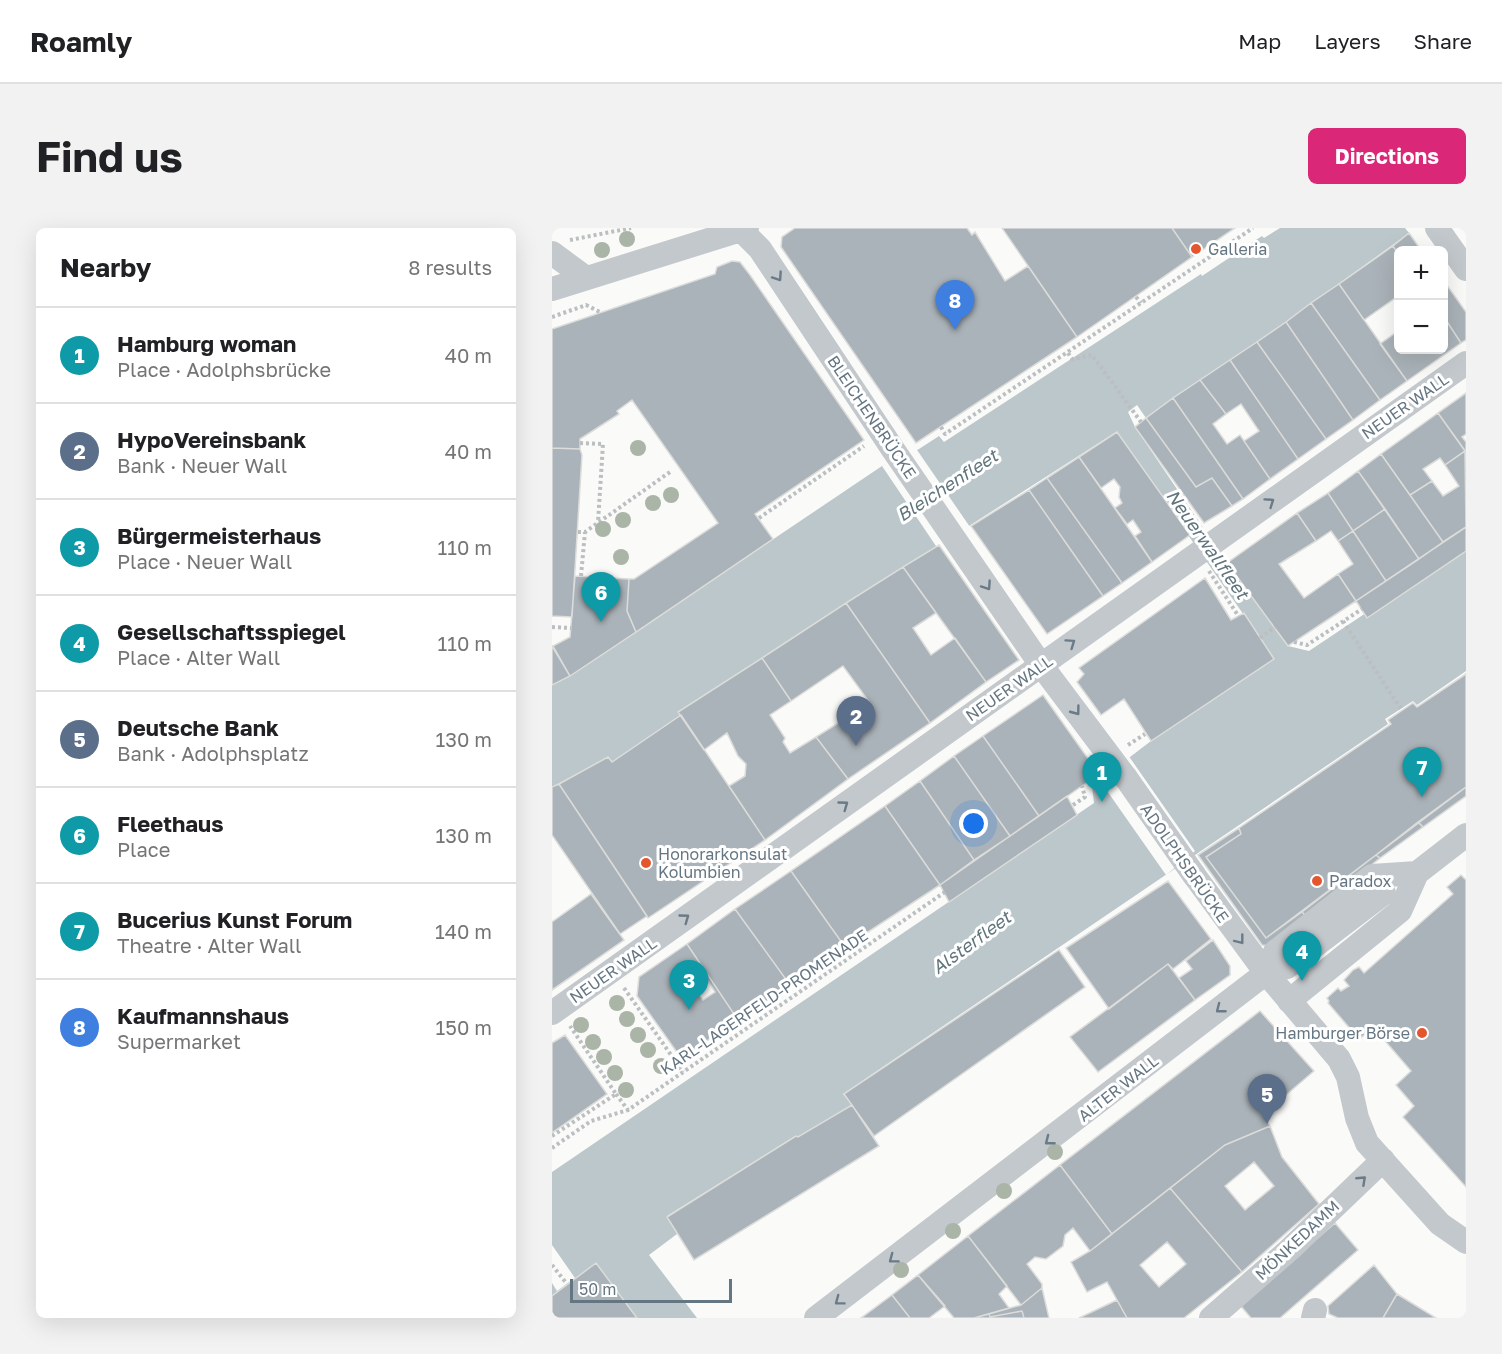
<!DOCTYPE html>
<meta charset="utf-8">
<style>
body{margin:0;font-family:"Golos Text",sans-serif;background:#f2f2f2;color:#202124}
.controls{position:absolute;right:18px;top:18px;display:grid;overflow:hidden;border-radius:9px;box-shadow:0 6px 24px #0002}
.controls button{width:54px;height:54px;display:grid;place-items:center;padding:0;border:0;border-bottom:2px solid #e0e0e0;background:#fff;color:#202124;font:30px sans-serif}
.scale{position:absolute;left:18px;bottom:15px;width:162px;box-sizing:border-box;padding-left:6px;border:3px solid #657683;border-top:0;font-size:16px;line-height:21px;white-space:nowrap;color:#657683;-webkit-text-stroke:4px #fff;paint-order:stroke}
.you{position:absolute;left:422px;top:596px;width:21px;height:21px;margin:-15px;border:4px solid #fff;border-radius:50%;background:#1a73e8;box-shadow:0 0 0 9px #1a73e833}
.badge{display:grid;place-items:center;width:39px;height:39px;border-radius:50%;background:#db2777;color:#fff;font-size:20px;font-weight:700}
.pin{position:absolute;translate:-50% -50px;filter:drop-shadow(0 2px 3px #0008)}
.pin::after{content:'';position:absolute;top:32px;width:21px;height:18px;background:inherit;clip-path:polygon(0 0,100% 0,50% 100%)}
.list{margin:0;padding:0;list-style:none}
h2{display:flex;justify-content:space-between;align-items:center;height:78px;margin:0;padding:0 24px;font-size:26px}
h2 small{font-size:20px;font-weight:400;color:#757577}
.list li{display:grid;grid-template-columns:39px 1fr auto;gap:18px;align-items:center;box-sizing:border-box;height:96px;padding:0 24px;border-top:2px solid #e0e0e0}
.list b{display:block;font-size:22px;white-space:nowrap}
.list p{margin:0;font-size:20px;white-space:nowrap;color:#757577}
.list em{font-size:20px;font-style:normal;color:#757577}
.map{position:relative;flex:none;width:914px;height:1090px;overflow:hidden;border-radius:9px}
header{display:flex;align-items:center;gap:36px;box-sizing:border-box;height:84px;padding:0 30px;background:#fff;border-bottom:2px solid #e0e0e0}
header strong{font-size:28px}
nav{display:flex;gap:33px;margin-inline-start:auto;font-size:21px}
.intro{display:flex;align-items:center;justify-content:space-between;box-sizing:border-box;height:144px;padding:0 36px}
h1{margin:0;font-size:42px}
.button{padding:15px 27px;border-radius:9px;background:#db2777;color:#fff;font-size:21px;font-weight:700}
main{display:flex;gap:36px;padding:0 36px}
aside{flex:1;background:#fff;border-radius:9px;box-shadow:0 6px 24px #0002}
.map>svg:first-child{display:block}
.water{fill:#bbc7cb}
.pier{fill:#fafaf8}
.building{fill:#aab3b9;stroke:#dcdcda;stroke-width:1.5;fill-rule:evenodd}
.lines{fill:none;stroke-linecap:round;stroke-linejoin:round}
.path{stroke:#bbbfc2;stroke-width:4;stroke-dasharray:3 3;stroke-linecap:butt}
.minor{stroke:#c3c8cc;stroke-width:24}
.path-bridge{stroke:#bbbfc2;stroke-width:4;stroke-dasharray:3 3;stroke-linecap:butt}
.minor-bridge{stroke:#c3c8cc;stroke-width:24}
.tree{fill:#aab4a7}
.oneway{stroke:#6a7a87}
.poi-dot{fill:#e4572e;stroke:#fff;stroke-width:2}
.labels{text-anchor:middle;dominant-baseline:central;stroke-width:6;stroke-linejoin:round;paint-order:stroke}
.poi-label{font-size:16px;fill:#657683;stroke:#fff;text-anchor:start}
.street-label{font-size:16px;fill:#657683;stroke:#fff}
.water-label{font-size:18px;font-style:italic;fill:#60757c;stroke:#fff}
</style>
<header>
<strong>Roamly</strong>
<nav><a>Map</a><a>Layers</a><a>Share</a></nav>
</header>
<div class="intro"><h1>Find us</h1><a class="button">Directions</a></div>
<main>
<aside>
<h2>Nearby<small>8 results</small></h2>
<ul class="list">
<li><span class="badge" style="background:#0f9aa8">1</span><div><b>Hamburg woman</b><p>Place · Adolphsbrücke</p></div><em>40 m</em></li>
<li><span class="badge" style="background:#5c6f8a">2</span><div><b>HypoVereinsbank</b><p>Bank · Neuer Wall</p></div><em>40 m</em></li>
<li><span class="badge" style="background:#0f9aa8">3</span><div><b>Bürgermeisterhaus</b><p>Place · Neuer Wall</p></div><em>110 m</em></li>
<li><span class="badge" style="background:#0f9aa8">4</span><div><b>Gesellschaftsspiegel</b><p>Place · Alter Wall</p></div><em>110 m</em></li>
<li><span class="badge" style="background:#5c6f8a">5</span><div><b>Deutsche Bank</b><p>Bank · Adolphsplatz</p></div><em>130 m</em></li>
<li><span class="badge" style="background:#0f9aa8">6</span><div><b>Fleethaus</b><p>Place</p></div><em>130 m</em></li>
<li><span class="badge" style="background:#0f9aa8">7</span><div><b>Bucerius Kunst Forum</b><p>Theatre · Alter Wall</p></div><em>140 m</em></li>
<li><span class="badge" style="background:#3f7fe0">8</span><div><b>Kaufmannshaus</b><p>Supermarket</p></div><em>150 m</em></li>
</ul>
</aside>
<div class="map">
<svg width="914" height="1090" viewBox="0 0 914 1090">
<rect width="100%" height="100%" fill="#fafaf8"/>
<path class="water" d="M 728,0 L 853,0 L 857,5 L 734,94 L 594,190 L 585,177 L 576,184 L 583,199 L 675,335 L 736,418 L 757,423 L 914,318 L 914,443 L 865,477 L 861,473 L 833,491 L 836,496 L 291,866 L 300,877 L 246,909 L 243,908 L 115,988 L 125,1006 L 97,1027 L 145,1090 L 85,1090 L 44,1035 L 0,1068 L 0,944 L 542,575 L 540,558 L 599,513 L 722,430 L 564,204 L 126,484 L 129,487 L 60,534 L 56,529 L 0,559 L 0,457 L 18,448 L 330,238 L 367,221 L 387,208 L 392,214 L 649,46 L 650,48 L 710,8 L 712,10 Z"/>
<path class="pier" d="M 363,219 L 418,299 L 386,321 L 330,238 Z
M 576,527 L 643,623 L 614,647 L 546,550 Z
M 0,1017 L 23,1050 L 5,1063 L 0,1055 Z"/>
<path class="building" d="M 243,0 L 415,0 L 420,7 L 423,4 L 453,53 L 476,38 L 525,109 L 364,215 L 229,19 L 230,9 Z
M 450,0 L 620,0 L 640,29 L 525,109 Z
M 620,0 L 683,0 L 640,29 Z
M 857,5 L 869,22 L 846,22 L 846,26 L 841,18 Z
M 841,18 L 846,26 L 846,68 L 812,92 L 787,56 Z
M 180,33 L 188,34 L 198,47 L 312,212 L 203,286 L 221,311 L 84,404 L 75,383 L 77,351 L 82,351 L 166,295 L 80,172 L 65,183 L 67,186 L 28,211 L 28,221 L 0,220 L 0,101 L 163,46 L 165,39 Z
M 892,53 L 914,84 L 914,112 L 909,115 L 892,89 Z
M 787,56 L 855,153 L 828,172 L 759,75 Z
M 759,75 L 828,172 L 801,192 L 734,94 Z
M 892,89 L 909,115 L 855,153 L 828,116 L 846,103 L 846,122 L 892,122 Z
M 734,94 L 801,192 L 774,211 L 705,114 Z
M 705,114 L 774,211 L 746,231 L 678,132 Z
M 678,132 L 746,231 L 718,251 L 692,213 L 707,203 L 689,176 L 674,186 L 648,152 Z
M 648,152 L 674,186 L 661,196 L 675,216 L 688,207 L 718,251 L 691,271 L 621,170 Z
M 914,165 L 914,206 L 910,209 L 914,214 L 914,224 L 886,185 Z
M 621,170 L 691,271 L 680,278 L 660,250 L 644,259 L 594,190 Z
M 886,185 L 913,223 L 893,237 L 888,230 L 871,241 L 880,253 L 858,267 L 829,226 Z
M 594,190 L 644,259 L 660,250 L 680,278 L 652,295 L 583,199 Z
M 565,204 L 638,307 L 600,334 L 583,308 L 589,304 L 581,292 L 575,296 L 563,280 L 570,275 L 567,269 L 568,259 L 562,251 L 549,260 L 527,229 Z
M 0,220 L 28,221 L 30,227 L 20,389 L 0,388 Z
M 913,223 L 914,299 L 891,314 L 858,267 L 880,253 L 891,268 L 907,258 L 893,237 Z
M 829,226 L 891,314 L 867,331 L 806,243 Z
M 527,229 L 600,334 L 570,355 L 495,250 Z
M 806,243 L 833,281 L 801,303 L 776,265 Z
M 495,250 L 570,355 L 551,368 L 477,262 Z
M 477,262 L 551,368 L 495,406 L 419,298 Z
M 776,265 L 801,303 L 786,313 L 779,303 L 764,313 L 745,285 Z
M 833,281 L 867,331 L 834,353 L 801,303 Z
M 745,285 L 764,313 L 727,336 L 752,370 L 786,346 L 804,373 L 736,418 L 675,335 Z
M 914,299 L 914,323 L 815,390 L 804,373 Z
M 801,303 L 834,353 L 804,373 L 786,346 L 801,336 L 786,313 Z
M 387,317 L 467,432 L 434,454 L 351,339 Z
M 351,339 L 384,385 L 361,400 L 379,427 L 403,410 L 434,454 L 378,495 L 294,375 Z
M 23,348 L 77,351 L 75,383 L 84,404 L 18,448 L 1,418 L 18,409 Z
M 653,350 L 679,392 L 692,385 L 722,431 L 599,513 L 572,471 L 549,487 L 525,454 L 532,446 L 527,440 Z
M 294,375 L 378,495 L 296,551 L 264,509 L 318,475 L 291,438 L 239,473 L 210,430 Z
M 0,418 L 18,448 L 0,457 Z
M 210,430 L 239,473 L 218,487 L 233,510 L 231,514 L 238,525 L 264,509 L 296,551 L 213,612 L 177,558 L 193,548 L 194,536 L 186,528 L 175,505 L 152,522 L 126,484 Z
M 914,446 L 914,559 L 714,710 L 654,629 L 689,606 L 687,600 L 839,496 L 836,492 L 861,475 L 865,479 Z
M 491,467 L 547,546 L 487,588 L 431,508 Z
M 129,487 L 213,612 L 96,690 L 7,556 L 56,529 L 60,534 Z
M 431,508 L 487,588 L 458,608 L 402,528 Z
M 402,528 L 458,608 L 422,632 L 368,553 Z
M 368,553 L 422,632 L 388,657 L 333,578 Z
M 7,556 L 95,688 L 68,706 L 0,607 L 0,559 Z
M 914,559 L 914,568 L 871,599 L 866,594 Z
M 515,568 L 525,587 L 397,674 L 388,657 Z
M 333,578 L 388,657 L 293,719 L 239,643 Z
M 866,594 L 871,599 L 828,630 L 824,627 Z
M 687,600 L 689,606 L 654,629 L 714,710 L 750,684 L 755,689 L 718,718 L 710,717 L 646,627 Z
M 824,627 L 828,630 L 755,689 L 750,684 Z
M 239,643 L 293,719 L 238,757 L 183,681 Z
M 909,647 L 914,652 L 914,959 L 851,889 L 862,878 L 844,857 L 859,843 L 822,800 L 807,811 L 776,775 L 777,773 L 775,770 L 786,760 L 789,763 L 797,758 L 792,752 L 801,742 L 807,739 L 812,745 L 901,666 L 895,659 Z
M 616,653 L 659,711 L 621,741 L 616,736 L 557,781 L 514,720 Z
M 39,666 L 72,712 L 0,762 L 0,694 Z
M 183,681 L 238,757 L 186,792 L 135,716 Z
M 661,712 L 678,738 L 678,747 L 643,772 L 627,750 L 640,741 L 634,733 Z
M 135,716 L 186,792 L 129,830 L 85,768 L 87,749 ZM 156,753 L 163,764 L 151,772 L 144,762 Z
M 507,722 L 533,759 L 322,908 L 292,866 Z
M 616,736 L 643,772 L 546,844 L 518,809 Z
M 708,783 L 762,843 L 712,886 L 718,898 L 673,917 L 560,1006 L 508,937 Z
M 13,807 L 55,866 L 0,905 L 0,815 Z
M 300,877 L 327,918 L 142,1032 L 115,989 L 244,908 L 246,909 Z
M 718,898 L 730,929 L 767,976 L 690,1044 L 618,960 L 673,917 ZM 702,934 L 722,958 L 693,982 L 673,958 Z
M 508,937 L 560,1006 L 538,1023 L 521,1000 L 513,1007 L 511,1018 L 494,1031 L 483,1029 L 475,1036 L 490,1056 L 490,1060 L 469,1077 L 416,1008 Z
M 618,960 L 690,1044 L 632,1090 L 575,1090 L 555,1054 L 535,1064 L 519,1034 L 538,1023 ZM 615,1014 L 634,1036 L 607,1059 L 588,1037 Z
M 783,995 L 806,1022 L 728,1090 L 699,1090 L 688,1077 Z
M 416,1008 L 455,1058 L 447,1066 L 457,1080 L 422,1090 L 402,1090 L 366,1047 Z
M 44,1035 L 85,1090 L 0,1090 L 0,1068 Z
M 822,1037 L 845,1066 L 831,1090 L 786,1090 L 777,1086 L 776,1078 Z
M 366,1047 L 393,1078 L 377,1090 L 358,1090 L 340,1067 Z
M 490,1060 L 497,1090 L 472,1090 L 470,1083 L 438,1089 L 437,1086 L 469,1077 Z
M 845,1066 L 884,1090 L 831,1090 Z
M 340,1067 L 358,1090 L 309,1090 Z
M 565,1072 L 575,1090 L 527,1090 Z
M 470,1083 L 472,1090 L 422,1090 L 437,1086 L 438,1089 Z"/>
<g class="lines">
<path class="path" d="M 18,12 L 79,0
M 584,69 L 589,75
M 0,89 L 34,77 L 50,85
M 516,125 L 520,131 L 540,127 L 589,194
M 389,199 L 393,206 L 701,0
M 28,215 L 51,216 L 46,294
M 207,290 L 312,218
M 26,304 L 33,304 L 118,244
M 657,343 L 687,389
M 29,348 L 33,304
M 0,399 L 19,400
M 708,410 L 723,399
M 742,414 L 755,417 L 810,381
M 576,517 L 593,506
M 521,577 L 533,569 L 530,558
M 72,760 L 131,844
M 64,866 L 76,882
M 0,908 L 64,866 L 18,798
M 0,920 L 39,893 L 76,882 L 393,664
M 0,1037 L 15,1056"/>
<path class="minor" d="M 187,0 L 208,21 L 340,220 L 489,437 L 574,550
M 885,0 L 914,41
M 0,25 L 34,50
M 0,61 L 195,0
M 642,647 L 714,745 L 787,831 L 796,849 L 805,890 L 815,915 L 888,996 L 914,1014
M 714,745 L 735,739 L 832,665
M 737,773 L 848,683 L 865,645 L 914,607
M 0,785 L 914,135
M 264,1090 L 714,745 L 723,724 L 820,648 L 865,645
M 659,1090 L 737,1022 L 831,932
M 761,1090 L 763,1082"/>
<path class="path-bridge" d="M 791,393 L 849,481"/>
<path class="minor-bridge" d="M 574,550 L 642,647"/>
</g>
<g class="tree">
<circle cx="75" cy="11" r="8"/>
<circle cx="50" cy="22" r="8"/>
<circle cx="86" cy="220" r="8"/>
<circle cx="119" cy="267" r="8"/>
<circle cx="101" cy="275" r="8"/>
<circle cx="71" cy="292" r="8"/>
<circle cx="51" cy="301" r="8"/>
<circle cx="69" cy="329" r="8"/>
<circle cx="65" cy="775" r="8"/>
<circle cx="75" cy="791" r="8"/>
<circle cx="29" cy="797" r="8"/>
<circle cx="86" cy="807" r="8"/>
<circle cx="41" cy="814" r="8"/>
<circle cx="96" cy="822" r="8"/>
<circle cx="52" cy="829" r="8"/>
<circle cx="109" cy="838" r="8"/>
<circle cx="63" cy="845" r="8"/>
<circle cx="74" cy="862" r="8"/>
<circle cx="503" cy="924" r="8"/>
<circle cx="452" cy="963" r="8"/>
<circle cx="401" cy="1003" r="8"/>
<circle cx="349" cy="1042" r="8"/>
</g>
<defs><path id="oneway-chevron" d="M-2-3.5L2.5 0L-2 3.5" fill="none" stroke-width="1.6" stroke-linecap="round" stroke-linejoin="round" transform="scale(1.5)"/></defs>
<g class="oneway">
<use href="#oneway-chevron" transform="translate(226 49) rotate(56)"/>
<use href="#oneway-chevron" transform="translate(718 274) rotate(-35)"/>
<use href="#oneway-chevron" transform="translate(435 358) rotate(56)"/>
<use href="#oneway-chevron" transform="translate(519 415) rotate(-35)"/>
<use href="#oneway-chevron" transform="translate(524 483) rotate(53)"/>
<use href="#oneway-chevron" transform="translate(292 577) rotate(-36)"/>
<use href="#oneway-chevron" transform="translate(133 690) rotate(-36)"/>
<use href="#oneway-chevron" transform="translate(688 712) rotate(52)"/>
<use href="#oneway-chevron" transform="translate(668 781) rotate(142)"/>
<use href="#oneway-chevron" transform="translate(497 913) rotate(142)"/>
<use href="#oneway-chevron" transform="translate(810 952) rotate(-43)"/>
<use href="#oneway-chevron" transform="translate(341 1031) rotate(143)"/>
<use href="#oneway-chevron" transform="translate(287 1073) rotate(143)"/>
</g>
<g class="poi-dot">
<circle cx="644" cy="21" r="6"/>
<circle cx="94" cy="635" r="6"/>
<circle cx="765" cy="653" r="6"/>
<circle cx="870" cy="805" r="6"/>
</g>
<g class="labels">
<g class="poi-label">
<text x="656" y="21">Galleria</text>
<text x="106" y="626">Honorarkonsulat<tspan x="106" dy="18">Kolumbien</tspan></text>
<text x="777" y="653">Paradox</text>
<text x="858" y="805" text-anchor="end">Hamburger Börse</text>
</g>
<g class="street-label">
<text transform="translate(853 178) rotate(-35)">NEUER WALL</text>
<text transform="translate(320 189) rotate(56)">BLEICHENBRÜCKE</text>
<text transform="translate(457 460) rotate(-35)">NEUER WALL</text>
<text transform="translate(633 635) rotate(55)">ADOLPHSBRÜCKE</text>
<text transform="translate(61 742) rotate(-35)">NEUER WALL</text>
<text transform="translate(212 774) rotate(-34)">KARL-LAGERFELD-PROMENADE</text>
<text transform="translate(566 860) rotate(-38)">ALTER WALL</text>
<text transform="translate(745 1012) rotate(-43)">MÖNKEDAMM</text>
</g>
<g class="water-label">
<text transform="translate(395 257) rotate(-33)">Bleichenfleet</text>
<text transform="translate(656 316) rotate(55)">Neuerwallfleet</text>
<text transform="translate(419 714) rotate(-36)">Alsterfleet</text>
</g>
</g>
</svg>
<div class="controls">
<button>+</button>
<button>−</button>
</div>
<div class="scale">50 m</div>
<div class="you"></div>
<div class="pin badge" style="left:550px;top:574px;background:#0f9aa8">1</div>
<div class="pin badge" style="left:304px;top:518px;background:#5c6f8a">2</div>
<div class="pin badge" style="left:137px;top:782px;background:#0f9aa8">3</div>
<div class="pin badge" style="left:750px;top:753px;background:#0f9aa8">4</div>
<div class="pin badge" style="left:715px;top:896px;background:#5c6f8a">5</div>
<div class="pin badge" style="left:49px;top:394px;background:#0f9aa8">6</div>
<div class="pin badge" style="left:870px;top:569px;background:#0f9aa8">7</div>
<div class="pin badge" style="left:403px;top:102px;background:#3f7fe0">8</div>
</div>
</main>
